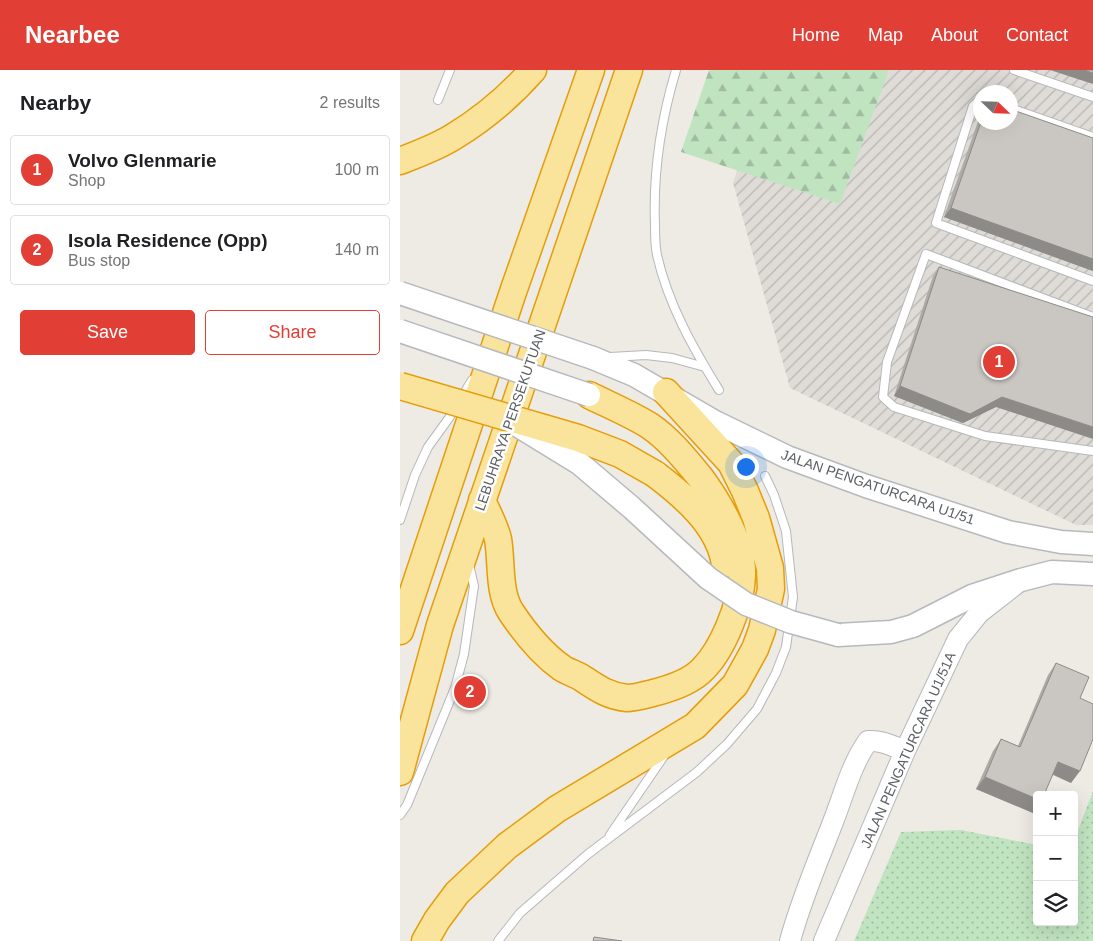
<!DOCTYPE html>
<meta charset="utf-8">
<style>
body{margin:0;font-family:Arial,sans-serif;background:#f6f6f6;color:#202124}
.controls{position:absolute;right:15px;bottom:15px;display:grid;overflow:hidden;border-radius:5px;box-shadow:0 5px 20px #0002}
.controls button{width:45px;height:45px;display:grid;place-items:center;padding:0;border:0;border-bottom:1px solid #e0e0e0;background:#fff;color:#202124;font:25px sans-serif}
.compass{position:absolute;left:573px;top:15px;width:45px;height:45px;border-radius:50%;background:#fff;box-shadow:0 5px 20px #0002;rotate:113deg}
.you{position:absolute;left:345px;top:396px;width:18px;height:18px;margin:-12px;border:4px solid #fff;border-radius:50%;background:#1a73e8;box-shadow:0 0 0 8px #1a73e833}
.badge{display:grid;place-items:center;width:32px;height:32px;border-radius:50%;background:#e13f35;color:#fff;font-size:16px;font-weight:700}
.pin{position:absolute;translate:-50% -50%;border:2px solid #fff;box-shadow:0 1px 5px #0006}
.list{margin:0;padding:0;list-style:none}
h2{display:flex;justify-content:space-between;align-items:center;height:65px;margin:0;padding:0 20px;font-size:21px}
h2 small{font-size:16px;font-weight:400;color:#757577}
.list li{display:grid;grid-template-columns:32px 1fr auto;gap:15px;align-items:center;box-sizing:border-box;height:70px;margin:0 10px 10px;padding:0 10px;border:1px solid #e0e0e0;border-radius:5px}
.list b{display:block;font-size:19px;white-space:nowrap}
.list p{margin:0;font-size:16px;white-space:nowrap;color:#757577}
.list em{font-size:16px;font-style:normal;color:#757577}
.actions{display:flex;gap:10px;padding:15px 20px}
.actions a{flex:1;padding:11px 0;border:1px solid #e13f35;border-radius:5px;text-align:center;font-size:18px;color:#e13f35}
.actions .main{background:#e13f35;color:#fff}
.icon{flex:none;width:28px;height:28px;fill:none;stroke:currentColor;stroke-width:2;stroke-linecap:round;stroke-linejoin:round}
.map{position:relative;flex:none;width:693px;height:871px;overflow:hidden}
header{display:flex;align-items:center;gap:30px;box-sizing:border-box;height:70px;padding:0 25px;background:#e13f35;color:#fff}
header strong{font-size:24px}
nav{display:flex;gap:28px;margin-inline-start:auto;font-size:18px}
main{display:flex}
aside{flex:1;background:#fff}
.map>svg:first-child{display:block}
.industrial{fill:url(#industrial-furrows);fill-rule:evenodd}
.grass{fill:url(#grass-dots)}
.forest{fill:url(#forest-firs)}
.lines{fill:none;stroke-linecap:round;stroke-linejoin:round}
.service-casing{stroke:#b5b8bc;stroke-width:10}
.tertiary-casing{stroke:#b5b8bc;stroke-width:22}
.secondary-casing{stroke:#b6b9be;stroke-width:25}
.trunk-casing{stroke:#e59d0a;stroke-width:29}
.service{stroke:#fff;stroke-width:8}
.tertiary{stroke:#fff;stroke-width:20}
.secondary{stroke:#fff;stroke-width:22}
.trunk{stroke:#fae49c;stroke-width:26}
.secondary-bridge-casing{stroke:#b6b9be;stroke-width:25;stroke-linecap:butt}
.trunk-bridge-casing{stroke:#e59d0a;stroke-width:29;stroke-linecap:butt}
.secondary-bridge{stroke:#fff;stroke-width:22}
.trunk-bridge{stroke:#fae49c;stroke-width:26}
.wall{fill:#aeaba7}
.shaded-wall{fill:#8d8b88}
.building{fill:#cac7c2;stroke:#8d8b88}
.labels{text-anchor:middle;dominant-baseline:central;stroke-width:5;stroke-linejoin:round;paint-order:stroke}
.street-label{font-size:14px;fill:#5b5f63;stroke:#fff}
</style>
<header>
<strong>Nearbee</strong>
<nav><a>Home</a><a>Map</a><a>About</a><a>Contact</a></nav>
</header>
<main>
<aside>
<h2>Nearby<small>2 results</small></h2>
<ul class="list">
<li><span class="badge">1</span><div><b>Volvo Glenmarie</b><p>Shop</p></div><em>100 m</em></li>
<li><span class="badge">2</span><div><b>Isola Residence (Opp)</b><p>Bus stop</p></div><em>140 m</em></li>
</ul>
<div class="actions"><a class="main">Save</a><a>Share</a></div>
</aside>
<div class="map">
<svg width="693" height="871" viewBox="0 0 693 871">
<defs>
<pattern id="industrial-furrows" width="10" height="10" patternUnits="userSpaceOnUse" patternTransform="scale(1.25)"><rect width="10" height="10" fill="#dfdcd7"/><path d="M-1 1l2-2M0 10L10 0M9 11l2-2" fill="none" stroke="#b8b6b2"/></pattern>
<pattern id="grass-dots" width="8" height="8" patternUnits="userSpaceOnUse" patternTransform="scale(1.25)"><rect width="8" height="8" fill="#c1e4c0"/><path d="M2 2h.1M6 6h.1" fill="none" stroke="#a0bca0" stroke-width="1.8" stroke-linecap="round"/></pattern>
<pattern id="forest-firs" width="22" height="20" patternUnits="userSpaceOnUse" patternTransform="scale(1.25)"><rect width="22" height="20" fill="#c1e4c0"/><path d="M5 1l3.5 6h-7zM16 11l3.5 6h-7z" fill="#a0bca0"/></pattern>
</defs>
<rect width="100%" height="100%" fill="#edebe3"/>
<path class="industrial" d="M 372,0 L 693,0 L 693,455 L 676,455 L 390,318 L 333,113 ZM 580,22 L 610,22 L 610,52 L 580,52 Z"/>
<path class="grass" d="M 693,721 L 693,871 L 454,871 L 501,762 L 561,760 L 637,775 L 637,852 L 674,852 L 674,771 Z"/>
<path class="forest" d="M 309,0 L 489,0 L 440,134 L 281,82 Z"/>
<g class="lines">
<defs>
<path id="service" d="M 276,0 C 261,50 253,103 255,155 C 255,164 255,176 257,185 C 268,234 293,278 319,320
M 614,0 L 693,27
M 38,30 L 50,0
M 580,30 L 573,36 L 536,153 L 693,211
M 610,38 L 693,67
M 693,247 L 526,184 L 487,292 L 483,327 L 494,337 L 585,366 L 693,381
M 210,287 L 246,285 L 272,288 L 305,297
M 0,450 L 15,405 L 28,377 L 49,348 L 72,310
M 0,745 L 7,735 L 55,618 L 64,584 L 74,516 L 69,495
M 210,765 L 264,686
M 98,871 L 120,843 L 188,784 L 297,702 L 327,674 L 357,639 L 376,603 L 386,577 L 393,527 L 386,461 L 374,425 L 365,406"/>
<path id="tertiary" d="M 390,871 C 401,830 418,791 433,752 C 444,724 451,695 468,671 C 481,670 492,676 505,681
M 424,871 L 505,681 L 558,569 L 579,543 L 616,514"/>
<path id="secondary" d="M 193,288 L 234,305 L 315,352 L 387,387 L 466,416 L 608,462 L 661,472 L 693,474
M 438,565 L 491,562 L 513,556 L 572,526 L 621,510 L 652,502 L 693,504"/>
<path id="trunk" d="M 0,91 C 18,84 37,77 53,67 C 83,49 110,26 133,0
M 255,404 C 284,426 319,455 325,494
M 82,430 C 87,442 95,456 98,469 C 102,492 98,522 111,542 C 125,563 142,584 162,598 C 168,602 176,604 182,608 C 197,618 208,626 227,628 C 235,628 245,625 253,623 C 269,619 291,612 303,599 C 323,579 341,534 342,506 C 344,475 318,431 300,407 C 285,389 269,369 250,356 C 231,344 209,335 189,325
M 0,561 L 113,222 L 191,0
M 0,702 L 40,555 L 229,0
M 25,871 L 37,850 L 57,823 L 107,776 L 157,739 L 295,656 L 335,615 L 355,579 L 362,560 L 371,519 L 370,498 L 356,448 L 345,421 L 331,393 L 266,322"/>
</defs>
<use href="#service" class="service-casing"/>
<use href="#tertiary" class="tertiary-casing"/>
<use href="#secondary" class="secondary-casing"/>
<use href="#trunk" class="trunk-casing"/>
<use href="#service" class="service"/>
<use href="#tertiary" class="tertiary"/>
<use href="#secondary" class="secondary"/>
<use href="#trunk" class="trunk"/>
<defs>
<path id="secondary-bridge" d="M 0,223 L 193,288
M 0,261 L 189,325
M 117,355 L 179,393 L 232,438 L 308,508 L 346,534 L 391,552 L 438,565"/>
<path id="trunk-bridge" d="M 0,316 L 178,368 L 220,384 L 255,404"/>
</defs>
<use href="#secondary-bridge" class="secondary-bridge-casing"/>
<use href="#trunk-bridge" class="trunk-bridge-casing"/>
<use href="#secondary-bridge" class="secondary-bridge"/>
<use href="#trunk-bridge" class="trunk-bridge"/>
</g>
<path class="wall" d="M 580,46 L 580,52 L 610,52 L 693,68 L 693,201 L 544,147 Z
M 539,197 L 596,337 L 563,353 L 494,326 L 533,206 Z
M 656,593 L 680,628 L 671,713 L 653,705 L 633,743 L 576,719 L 593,681 L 601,669 L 618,676 L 648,605 Z"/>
<path class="shaded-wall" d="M 650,0 L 684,0 L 693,3 L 693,14 Z
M 551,138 L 693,189 L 693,201 L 544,147 Z
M 500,316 L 602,327 L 693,357 L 693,369 L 596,337 L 563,353 L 494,326 Z
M 658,692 L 680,701 L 671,713 L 650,703 Z
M 585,707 L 637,729 L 637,738 L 633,743 L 576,719 Z"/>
<path class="building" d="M 684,0 L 693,0 L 693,3 Z
M 610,39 L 693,68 L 693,189 L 551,138 L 581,52 L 610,52 Z
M 539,197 L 693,247 L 693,357 L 602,327 L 570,344 L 500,316 Z
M 656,593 L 689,607 L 680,628 L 693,634 L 693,669 L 680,701 L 658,692 L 644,725 L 637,725 L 637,729 L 585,707 L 601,669 L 620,677 Z
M 194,867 L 222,871 L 193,871 Z"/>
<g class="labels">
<g class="street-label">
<text transform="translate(110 350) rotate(-71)">LEBUHRAYA PERSEKUTUAN</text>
<text transform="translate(478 417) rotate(19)">JALAN PENGATURCARA U1/51</text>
<text transform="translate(508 680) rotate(-66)">JALAN PENGATURCARA U1/51A</text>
</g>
</g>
</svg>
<div class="controls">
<button>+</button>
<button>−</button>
<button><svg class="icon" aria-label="layers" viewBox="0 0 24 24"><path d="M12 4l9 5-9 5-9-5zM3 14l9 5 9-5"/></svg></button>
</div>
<svg class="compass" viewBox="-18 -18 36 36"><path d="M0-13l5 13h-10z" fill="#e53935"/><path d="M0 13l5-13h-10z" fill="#757577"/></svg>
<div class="you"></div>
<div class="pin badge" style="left:599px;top:292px">1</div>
<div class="pin badge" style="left:70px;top:622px">2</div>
</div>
</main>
